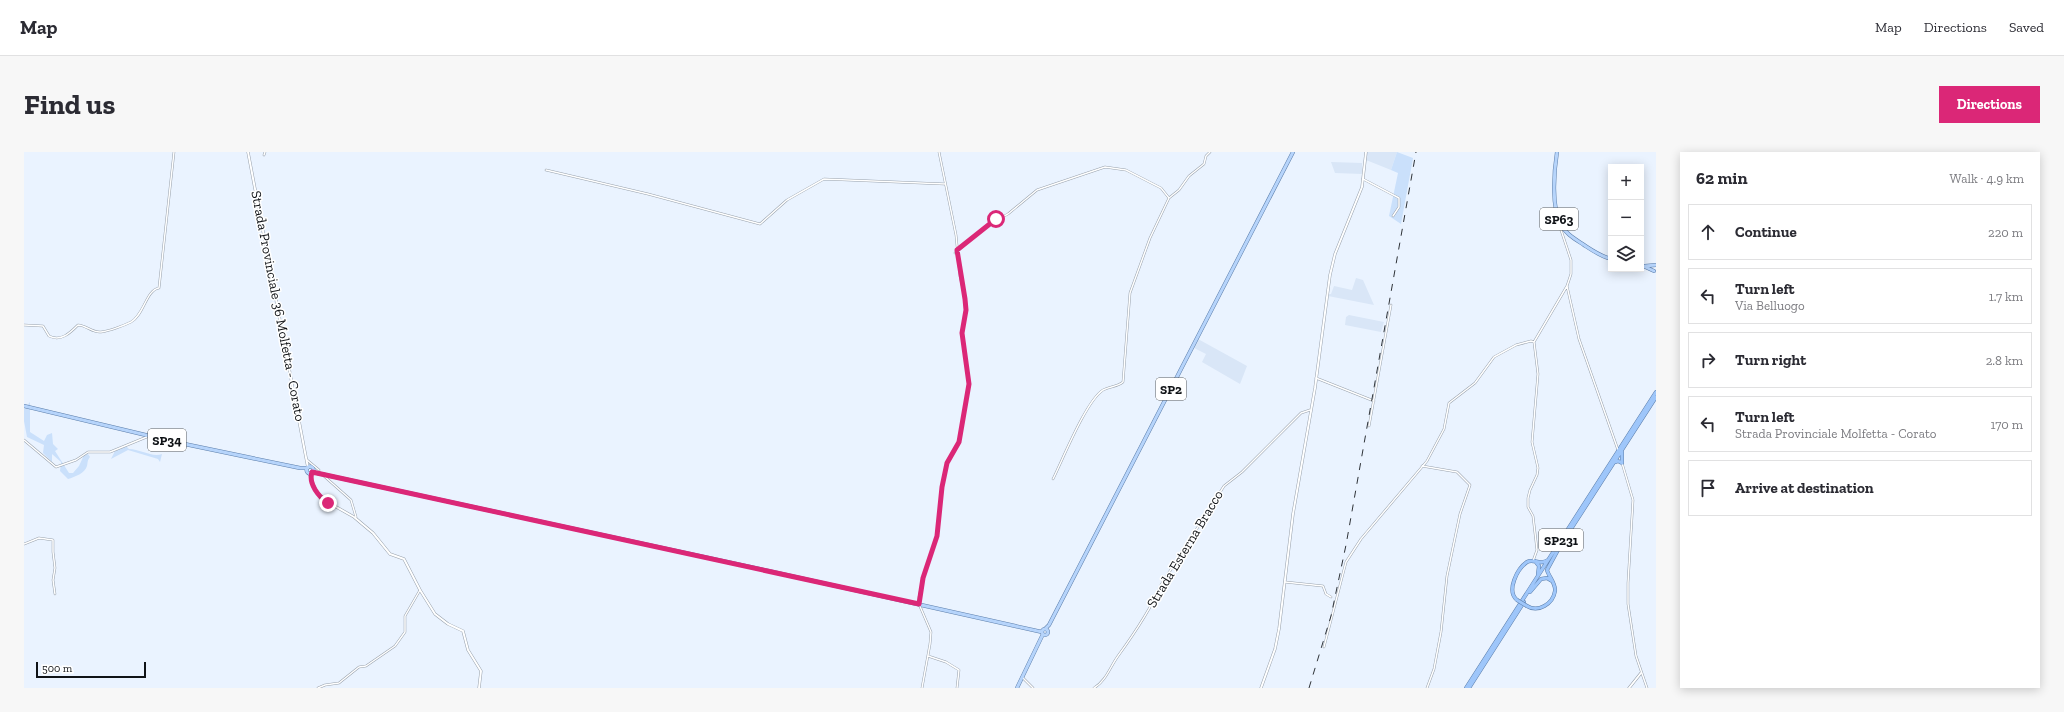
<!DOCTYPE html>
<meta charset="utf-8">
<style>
body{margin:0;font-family:"Zilla Slab",serif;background:#f7f7f7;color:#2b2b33}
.controls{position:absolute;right:12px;top:12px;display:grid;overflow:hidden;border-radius:0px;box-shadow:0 2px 10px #0003}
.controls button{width:36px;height:36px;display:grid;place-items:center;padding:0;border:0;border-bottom:1px solid #e1e1e2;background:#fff;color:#2b2b33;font:20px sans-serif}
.scale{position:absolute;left:12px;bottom:10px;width:110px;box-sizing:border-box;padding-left:4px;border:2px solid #101317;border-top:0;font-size:11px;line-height:14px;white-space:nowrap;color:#101317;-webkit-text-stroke:3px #fff;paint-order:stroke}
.stop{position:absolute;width:12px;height:12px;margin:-9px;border:3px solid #db2777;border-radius:50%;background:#fff}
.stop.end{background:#db2777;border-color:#fff;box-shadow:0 1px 4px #0008}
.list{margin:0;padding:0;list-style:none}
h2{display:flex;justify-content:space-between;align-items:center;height:52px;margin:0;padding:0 16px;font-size:17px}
h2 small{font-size:13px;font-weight:400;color:#7c7c81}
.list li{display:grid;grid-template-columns:26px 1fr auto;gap:12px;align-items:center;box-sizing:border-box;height:56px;margin:0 8px 8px;padding:0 8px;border:1px solid #e1e1e2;border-radius:0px}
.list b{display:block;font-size:15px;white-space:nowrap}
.list p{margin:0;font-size:13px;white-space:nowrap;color:#7c7c81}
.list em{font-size:13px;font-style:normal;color:#7c7c81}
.icon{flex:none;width:22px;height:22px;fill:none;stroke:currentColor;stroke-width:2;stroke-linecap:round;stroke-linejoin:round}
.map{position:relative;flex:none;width:1632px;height:536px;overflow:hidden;border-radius:0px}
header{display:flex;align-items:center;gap:24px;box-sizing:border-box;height:56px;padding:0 20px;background:#fff;border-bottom:1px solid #e1e1e2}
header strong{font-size:19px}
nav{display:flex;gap:22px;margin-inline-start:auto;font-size:14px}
.intro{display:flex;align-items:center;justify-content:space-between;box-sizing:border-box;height:96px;padding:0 24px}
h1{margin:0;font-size:28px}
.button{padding:10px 18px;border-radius:0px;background:#db2777;color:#fff;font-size:14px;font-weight:700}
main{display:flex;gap:24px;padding:0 24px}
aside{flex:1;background:#fff;border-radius:0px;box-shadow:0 2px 10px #0003}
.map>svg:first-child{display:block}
.built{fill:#d9e6f7}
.green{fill:#cae0fb}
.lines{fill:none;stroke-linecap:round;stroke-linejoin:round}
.minor-casing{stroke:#98a1ac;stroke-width:2.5}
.tertiary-casing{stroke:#98a1ac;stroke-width:3}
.primary-casing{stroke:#5c7eaa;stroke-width:4}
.trunk-casing{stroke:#5c7eaa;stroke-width:4}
.minor{stroke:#fff;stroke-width:1.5}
.tertiary{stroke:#fff;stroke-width:2}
.primary{stroke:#b6d4fb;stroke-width:3}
.trunk{stroke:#9ec6fa;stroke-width:3}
.rail{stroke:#2e3237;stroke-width:1;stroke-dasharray:7 7;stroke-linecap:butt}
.trunk-bridge-casing{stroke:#5c7eaa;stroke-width:4;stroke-linecap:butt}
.trunk-bridge{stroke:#9ec6fa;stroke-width:3}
.route{stroke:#db2777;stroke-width:5}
.labels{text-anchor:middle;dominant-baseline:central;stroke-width:3;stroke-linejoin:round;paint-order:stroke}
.shield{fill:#fff;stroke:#585a5d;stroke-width:1}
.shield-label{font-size:13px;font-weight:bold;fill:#101317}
.street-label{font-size:14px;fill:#101317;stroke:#fff}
</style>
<header>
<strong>Map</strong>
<nav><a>Map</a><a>Directions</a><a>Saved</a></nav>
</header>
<div class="intro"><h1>Find us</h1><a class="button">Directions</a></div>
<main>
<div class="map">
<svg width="1632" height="536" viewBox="0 0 1632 536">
<rect width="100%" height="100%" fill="#eaf3ff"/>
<path class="built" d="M 1343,0 L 1373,0 L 1367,18 L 1342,8 Z
M 1307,10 L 1338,11 L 1338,22 L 1311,21 Z
M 1332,126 L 1339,128 L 1350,153 L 1304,144 L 1305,142 L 1307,142 L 1310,134 L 1328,138 Z
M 1325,163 L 1360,170 L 1357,180 L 1321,173 L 1322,165 Z
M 1174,187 L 1223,214 L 1216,232 L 1178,210 L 1182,202 L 1170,196 Z"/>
<path class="green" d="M 1373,0 L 1389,6 L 1377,72 L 1365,64 L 1374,21 L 1367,18 Z
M 6,250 L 6,280 L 20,289 L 23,283 L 28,281 L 29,292 L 34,297 L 31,299 L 45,321 L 49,321 L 55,314 L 60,303 L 64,302 L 66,305 C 63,309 64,310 63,314 C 61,321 51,325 44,327 L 36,319 L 37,310 L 28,302 L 28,310 L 19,301 L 20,293 L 3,285 L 0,269 L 0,257 Z
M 102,294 L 105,297 C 116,297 129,306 138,302 L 136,310 L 134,307 L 104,298 L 87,307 L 91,299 Z"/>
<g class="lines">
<defs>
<path id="minor" d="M 240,3 L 241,0
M 522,18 L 624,42 L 736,72 L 763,48 L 800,27 L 921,32
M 1339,27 L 1375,46 L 1375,55 L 1369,64
M 931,101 L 965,72 L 984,62 L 1013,38 L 1081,15 L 1102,18 L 1137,36 L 1145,46
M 1543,134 L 1555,187 L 1594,298
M 0,173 L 19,174 L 25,184 C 37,190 46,181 54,173 C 62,173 68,181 77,180 C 85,179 99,174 107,170 C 120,163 122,138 135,136 L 150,0
M 1292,226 L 1350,249
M 1345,274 L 1367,153
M 0,288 L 32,315 L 52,308 L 64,300 L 86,300 L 125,284
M 283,308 L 295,318
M 1598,311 L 1609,348 L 1604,431 L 1604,452 L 1612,504 L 1623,536
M 1398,314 L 1433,320 L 1446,333 L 1436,362 L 1423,424 L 1417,480 L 1410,517 L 1403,536
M 300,324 L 327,348 L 332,365
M 1029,327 C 1039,307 1062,249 1079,238 C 1086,234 1093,235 1099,230 L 1106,141 L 1126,86 L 1145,46 L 1155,38 L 1165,24 L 1180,12 L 1182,4 L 1186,0
M 0,392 L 15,386 L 29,388 L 29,400 L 31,416 L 29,428 L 31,442
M 1509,409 L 1513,398 L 1509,364 L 1504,355 L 1504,346 L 1506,338 L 1513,323 L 1514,316 L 1508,290 L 1514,222 L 1510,190 L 1543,134 L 1547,122 L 1547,108 L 1535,72
M 1261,430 L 1299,434 L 1302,442 L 1307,445
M 1300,495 L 1322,410 L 1337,387 L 1403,309 L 1420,277 L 1425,251 L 1451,231 L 1470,205 L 1492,193 L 1507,189 L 1510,190
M 904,504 L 922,510 L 935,518 L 933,536
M 998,525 L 1009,536
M 294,536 L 301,533 L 315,531 L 335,515 L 342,514 L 371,494 L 381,480 L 381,464 L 396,438
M 898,536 L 906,492 L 907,480 L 895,452 L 895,445 L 899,426 L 913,383 L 918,335 L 923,311 L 935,290 L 945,232 L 938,181 L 942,158 L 941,147 L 936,124 L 932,83 L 915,0
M 1070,536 C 1082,529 1086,515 1094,504 C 1110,482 1126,459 1137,433 L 1200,334 L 1218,320 L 1277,261 L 1286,258"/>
<path id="tertiary" d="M 224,0 L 284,316
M 285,321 L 292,339 L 300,348 L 330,365 L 349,381 L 366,402 L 380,407 L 396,438 L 411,462 L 424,472 L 439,479 L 444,498 L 457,519 L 455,536
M 1237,536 L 1251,497 L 1255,477 L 1269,362 L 1291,236 L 1306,123 L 1311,102 L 1338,35 L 1342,0
M 1605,536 L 1617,521"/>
<path id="primary" d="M 1533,0 C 1530,19 1527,55 1537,73 C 1542,82 1551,87 1560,93 C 1569,99 1576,104 1587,107
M 1617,113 L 1630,119
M 1621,114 L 1632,113
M 0,254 L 151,290 L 276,316 L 283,316
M282.5 318a3.5 3.5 0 1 1 7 0a3.5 3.5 0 1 1-7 0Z
M 288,320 L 745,419 L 1018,480
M1018 480a3 3 0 1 1 6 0a3 3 0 1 1-6 0Z
M 1021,477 L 1025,473 L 1269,0
M 993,536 L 1019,482"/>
<path id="trunk" d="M 1591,310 L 1594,309 L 1598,311 L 1598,300
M 1538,391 L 1632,245
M 1511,409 L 1515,414 L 1514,422
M 1506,440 L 1517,427 L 1523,426 L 1528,429
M 1493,448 C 1482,439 1493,417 1503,410 C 1509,406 1517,414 1524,408
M 1503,454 C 1514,461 1529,452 1531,439 C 1532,432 1525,425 1523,418 L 1535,396
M 1442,536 L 1632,240
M 1445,536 L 1500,450"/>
</defs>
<use href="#minor" class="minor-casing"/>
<use href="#tertiary" class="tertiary-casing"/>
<use href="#primary" class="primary-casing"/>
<use href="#trunk" class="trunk-casing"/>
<use href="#minor" class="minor"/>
<use href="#tertiary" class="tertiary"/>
<use href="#primary" class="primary"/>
<use href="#trunk" class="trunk"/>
<path class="rail" d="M 1285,536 L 1307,464 L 1322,393 L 1392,0"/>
<defs>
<path id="trunk-bridge" d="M 1493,448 L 1503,454"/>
</defs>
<use href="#trunk-bridge" class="trunk-bridge-casing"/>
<use href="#trunk-bridge" class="trunk-bridge"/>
</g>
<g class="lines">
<path class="route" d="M 304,351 C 295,345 284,332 288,320 L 895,452 L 899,426 L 913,384 L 918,335 L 923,311 L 935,290 L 945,232 L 938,181 L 942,158 L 941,147 L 933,98 L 972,67"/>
</g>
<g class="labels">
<g class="shield">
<rect x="1516" y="56" width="38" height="22" rx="3"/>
<rect x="1132" y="226" width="30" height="22" rx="3"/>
<rect x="124" y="277" width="38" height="22" rx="3"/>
<rect x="1515" y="377" width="44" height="22" rx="3"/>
</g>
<g class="shield-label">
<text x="1535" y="67">SP63</text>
<text x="1147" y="237">SP2</text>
<text x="143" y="288">SP34</text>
<text x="1537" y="388">SP231</text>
</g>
<g class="street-label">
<text transform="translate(254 154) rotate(79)">Strada Provinciale 36 Molfetta - Corato</text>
<text transform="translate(1161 397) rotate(-59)">Strada Esterna Bracco</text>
</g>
</g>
</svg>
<div class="controls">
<button>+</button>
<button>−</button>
<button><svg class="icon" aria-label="layers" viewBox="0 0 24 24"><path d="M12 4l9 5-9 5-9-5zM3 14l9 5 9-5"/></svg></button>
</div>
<div class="scale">500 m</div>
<div class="stop" style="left:972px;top:67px"></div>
<div class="stop end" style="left:304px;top:351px"></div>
</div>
<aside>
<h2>62 min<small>Walk · 4.9 km</small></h2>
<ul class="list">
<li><svg class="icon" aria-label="ahead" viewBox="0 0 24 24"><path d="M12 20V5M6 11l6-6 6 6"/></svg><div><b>Continue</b></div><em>220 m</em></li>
<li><svg class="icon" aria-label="left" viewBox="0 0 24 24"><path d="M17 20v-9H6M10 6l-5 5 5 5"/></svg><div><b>Turn left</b><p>Via Belluogo</p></div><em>1.7 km</em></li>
<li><svg class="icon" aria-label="right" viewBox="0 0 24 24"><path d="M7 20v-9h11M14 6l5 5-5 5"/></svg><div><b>Turn right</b></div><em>2.8 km</em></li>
<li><svg class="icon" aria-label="left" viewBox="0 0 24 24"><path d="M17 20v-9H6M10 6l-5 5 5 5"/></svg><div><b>Turn left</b><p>Strada Provinciale Molfetta - Corato</p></div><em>170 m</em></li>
<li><svg class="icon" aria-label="arrive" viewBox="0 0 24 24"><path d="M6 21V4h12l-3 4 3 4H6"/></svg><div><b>Arrive at destination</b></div></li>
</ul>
</aside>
</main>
